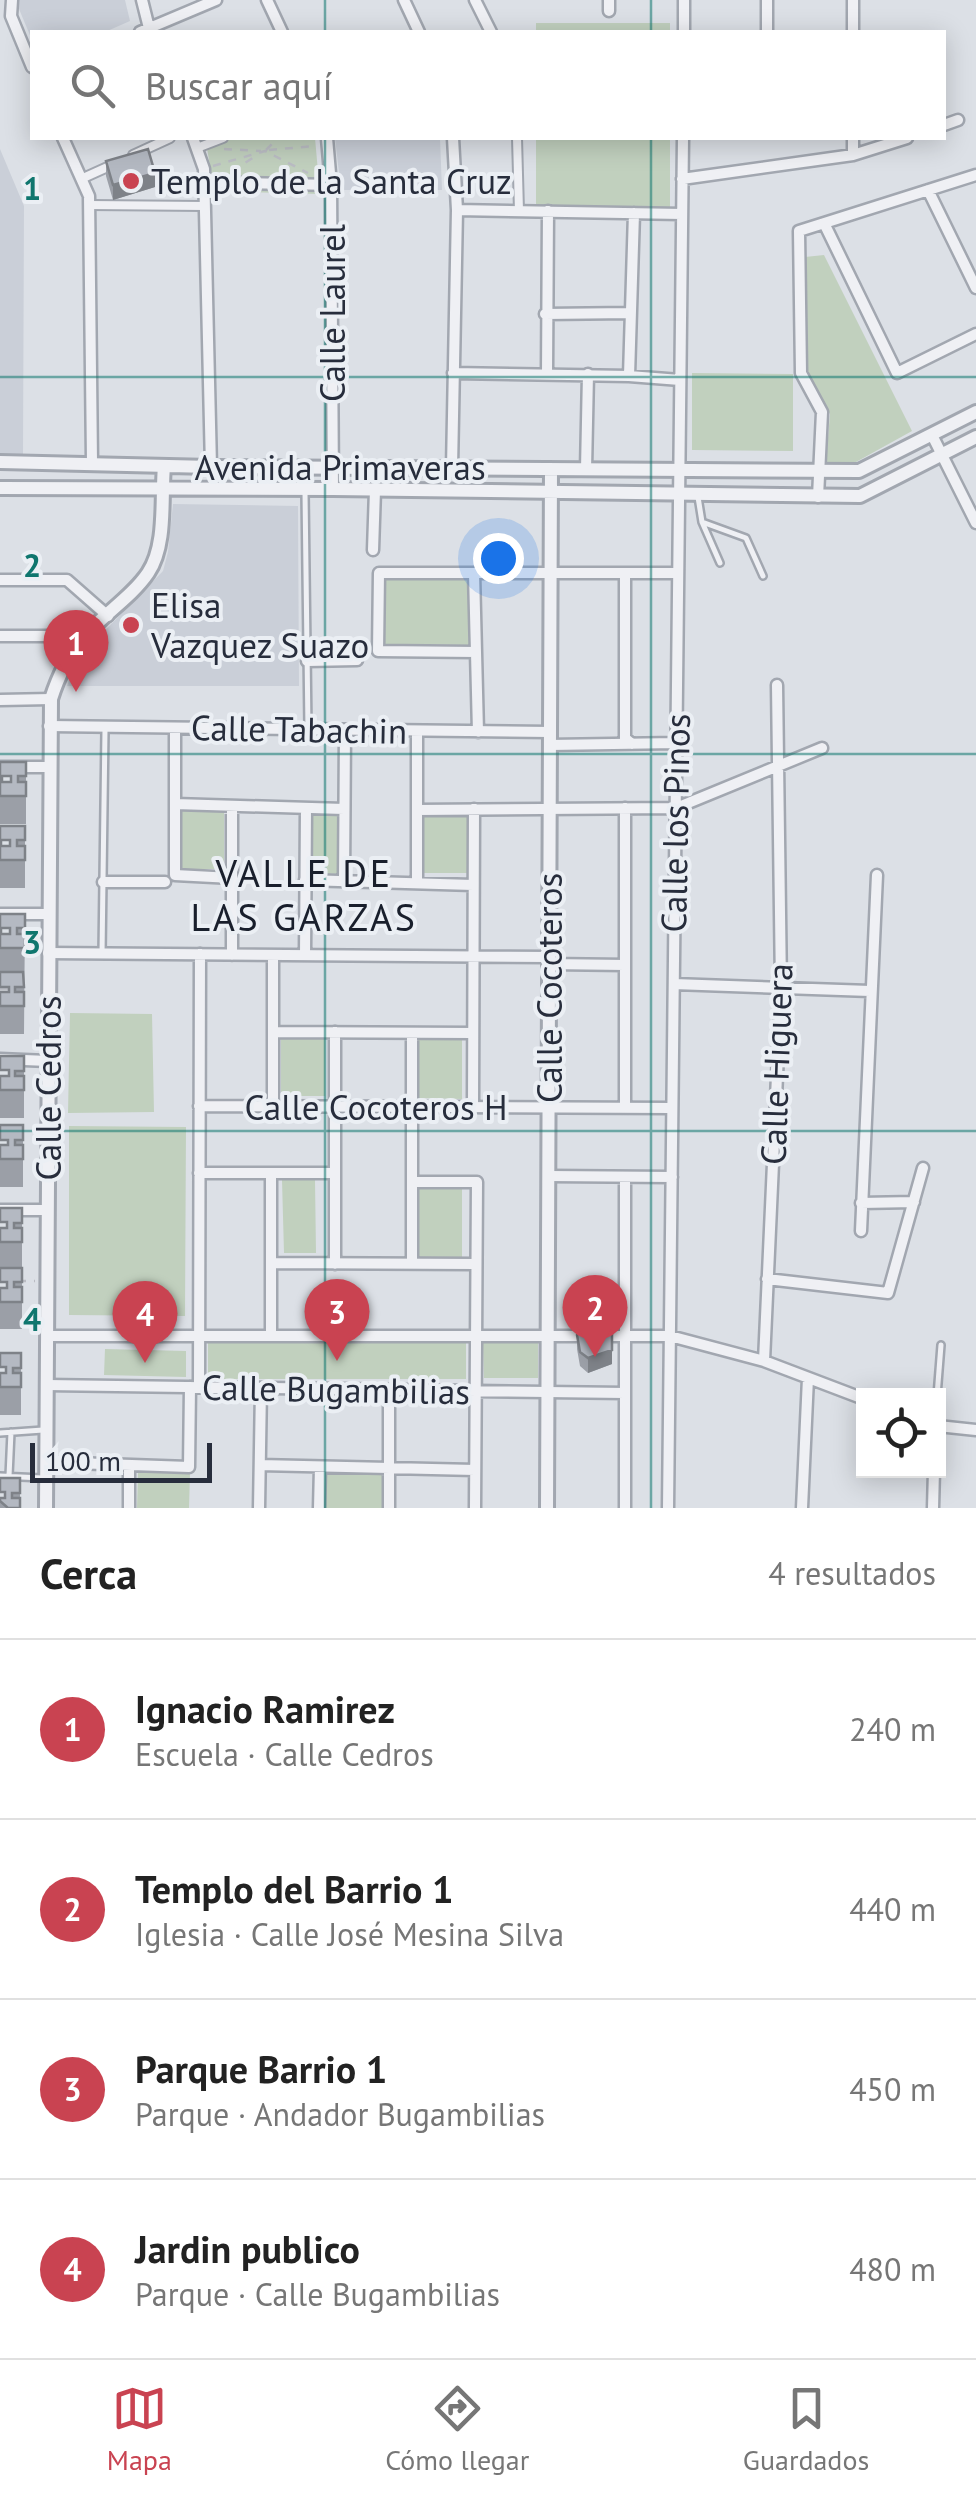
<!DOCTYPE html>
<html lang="es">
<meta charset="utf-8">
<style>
body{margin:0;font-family:"PT Sans",sans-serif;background:#f2f2f2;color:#222}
.controls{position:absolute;right:30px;bottom:30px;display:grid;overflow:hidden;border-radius:0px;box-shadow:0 5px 25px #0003}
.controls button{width:90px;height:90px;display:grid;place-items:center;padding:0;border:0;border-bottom:2px solid #e0e0e0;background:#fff;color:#222;font:50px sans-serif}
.scale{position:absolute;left:30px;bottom:25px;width:182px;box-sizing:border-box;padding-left:10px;border:5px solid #272d3c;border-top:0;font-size:28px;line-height:35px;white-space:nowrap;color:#272d3c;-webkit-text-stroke:8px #ebeff4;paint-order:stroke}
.you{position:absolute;left:498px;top:558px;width:35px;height:35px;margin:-25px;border:8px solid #fff;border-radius:50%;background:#1a73e8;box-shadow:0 0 0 15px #1a73e833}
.badge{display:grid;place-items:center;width:65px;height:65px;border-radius:50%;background:#c94351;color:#fff;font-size:32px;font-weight:700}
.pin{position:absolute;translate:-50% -82px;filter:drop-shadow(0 2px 5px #0008)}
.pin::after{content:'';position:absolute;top:52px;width:35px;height:30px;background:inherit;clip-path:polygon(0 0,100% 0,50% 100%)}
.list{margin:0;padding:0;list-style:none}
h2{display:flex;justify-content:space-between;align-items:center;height:130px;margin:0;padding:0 40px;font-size:42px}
h2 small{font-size:32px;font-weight:400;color:#767676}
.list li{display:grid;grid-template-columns:65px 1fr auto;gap:30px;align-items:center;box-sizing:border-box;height:180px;padding:0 40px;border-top:2px solid #e0e0e0}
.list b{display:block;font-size:38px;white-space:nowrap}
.list p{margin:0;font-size:32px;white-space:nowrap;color:#767676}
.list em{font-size:32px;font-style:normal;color:#767676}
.icon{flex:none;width:55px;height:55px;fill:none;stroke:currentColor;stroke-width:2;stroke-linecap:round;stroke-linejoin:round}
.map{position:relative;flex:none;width:976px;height:1508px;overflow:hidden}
.search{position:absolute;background:#fff;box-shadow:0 5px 25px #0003;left:30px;right:30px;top:30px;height:110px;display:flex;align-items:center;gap:25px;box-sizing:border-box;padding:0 35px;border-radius:0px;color:#767676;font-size:38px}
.sheet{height:850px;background:#fff}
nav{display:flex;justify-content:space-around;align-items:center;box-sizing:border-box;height:140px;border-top:2px solid #e0e0e0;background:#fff;font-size:28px;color:#767676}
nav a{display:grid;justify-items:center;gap:5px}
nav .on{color:#c94351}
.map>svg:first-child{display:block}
.built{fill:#cacfd8}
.green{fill:#c1d0be}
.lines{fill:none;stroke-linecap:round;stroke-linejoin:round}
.service-casing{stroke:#a2a7b0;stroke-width:10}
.pedestrian-casing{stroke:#a2a7b0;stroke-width:12}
.minor-casing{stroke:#a2a7b0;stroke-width:15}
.tertiary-casing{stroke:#a2a7b0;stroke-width:18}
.path{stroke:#bbbdc4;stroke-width:2.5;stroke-dasharray:8 8;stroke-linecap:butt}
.service{stroke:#eff0f4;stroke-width:5}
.pedestrian{stroke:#eff0f4;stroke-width:8}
.minor{stroke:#eff0f4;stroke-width:10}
.tertiary{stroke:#eff0f4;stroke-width:12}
.wall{fill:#9b9fa7;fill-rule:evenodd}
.shaded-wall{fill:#7e8288}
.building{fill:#b4b9c2;stroke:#7e8288;stroke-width:2.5;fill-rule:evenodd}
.grid{fill:none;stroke:#0f766e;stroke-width:2.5;stroke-opacity:0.55}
.poi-dot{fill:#c94351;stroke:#ebeff4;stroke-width:4}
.labels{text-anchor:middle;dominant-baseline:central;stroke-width:8;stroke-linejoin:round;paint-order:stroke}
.poi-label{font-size:35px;fill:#272d3c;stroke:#ebeff4;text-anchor:start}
.street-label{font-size:35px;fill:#272d3c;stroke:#ebeff4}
.neighbourhood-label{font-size:38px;letter-spacing:2.5px;fill:#191f2c;stroke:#ebeff4}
.grid-label{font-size:32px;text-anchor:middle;font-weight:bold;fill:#0f766e;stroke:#ebeff4;stroke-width:8;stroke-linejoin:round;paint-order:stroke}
</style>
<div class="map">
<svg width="976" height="1508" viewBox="0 0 976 1508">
<rect width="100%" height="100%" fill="#dce0e6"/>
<path class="built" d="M 19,0 L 125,0 L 130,21 L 105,32 L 32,32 L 32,40 L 19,9 Z
M 335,138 L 440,138 L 442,190 L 341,190 Z
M 0,149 L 24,206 L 23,455 L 0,455 Z
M 173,504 L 298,506 L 299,686 L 67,686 L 77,659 L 163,571 L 168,552 Z"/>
<path class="green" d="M 536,23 L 670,23 L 670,32 L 536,32 Z
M 234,138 L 315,138 L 320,194 L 214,191 L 207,148 Z
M 536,138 L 670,138 L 670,208 L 536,208 Z
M 824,255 L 912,431 L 856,462 L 826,462 L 830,414 L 808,374 L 805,257 Z
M 692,373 L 793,374 L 793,451 L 692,450 Z
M 385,576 L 470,577 L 469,645 L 384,644 Z
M 180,810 L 224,811 L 224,869 L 180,869 Z
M 310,811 L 339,812 L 339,874 L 309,873 Z
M 423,814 L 467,815 L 467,873 L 423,873 Z
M 70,1013 L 152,1014 L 154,1112 L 68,1113 Z
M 281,1038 L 325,1038 L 325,1096 L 281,1096 Z
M 418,1040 L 462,1040 L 462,1099 L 418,1098 Z
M 69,1126 L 186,1127 L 185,1316 L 69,1315 Z
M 282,1180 L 315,1180 L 316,1253 L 284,1253 Z
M 418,1185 L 462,1186 L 462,1258 L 418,1258 Z
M 208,1342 L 466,1343 L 466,1379 L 208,1379 Z
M 483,1343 L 538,1343 L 538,1378 L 484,1378 Z
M 105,1349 L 186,1351 L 186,1377 L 104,1375 Z
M 322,1471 L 382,1472 L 382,1508 L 322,1508 Z
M 138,1472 L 190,1473 L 189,1508 L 137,1508 Z"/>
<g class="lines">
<defs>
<path id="service" d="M 305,492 L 308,729
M 698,497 L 702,522 L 720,563
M 702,522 L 746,538 L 763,576
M 102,954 L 105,730
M 937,1396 L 941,1345
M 0,1433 L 43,1430
M 0,1476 L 42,1478
M 9,1476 L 11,1432"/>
<path id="pedestrian" d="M 517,138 L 519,211
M 197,148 L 223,138
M 133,155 L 170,138
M 81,179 L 112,165
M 89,205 L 205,206"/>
<path id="minor" d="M 12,0 L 11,16 L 32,67
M 142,0 L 150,32
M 267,0 L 282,32
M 404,0 L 419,32
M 475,0 L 491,32
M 609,0 L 609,11
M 140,32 L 216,0
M 684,32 L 684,0
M 767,32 L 767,0
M 853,32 L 853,0
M 944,125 L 958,120
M 63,138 L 89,196 L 92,462
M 193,138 L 204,169 L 211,467
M 327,138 L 331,185 L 333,489
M 853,155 L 853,138
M 682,179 L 853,155 L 907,138
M 204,182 L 331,185
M 928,190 L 976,288
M 457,210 L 682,214
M 824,223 L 897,373 L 976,334
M 545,314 L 630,313
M 453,373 L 629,376 L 680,380
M 547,374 L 548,211
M 629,376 L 634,213
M 932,435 L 976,523
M 452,468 L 457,210 L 453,138
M 586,469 L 588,374
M 818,497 L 822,412 L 801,373 L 799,231 L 976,175
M 373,550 L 375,490
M 474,573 L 478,732
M 625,573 L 625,738 L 632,744
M 0,580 L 67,580 L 108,616
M 0,636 L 84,636
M 476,652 L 378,651 L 379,573 L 678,573
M 307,661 L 357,660
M 0,700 L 51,699
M 49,726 L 550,732
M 175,728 L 175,875 L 232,878
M 417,731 L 417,883
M 550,745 L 676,743
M 0,767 L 49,767
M 175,804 L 344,809
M 232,806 L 232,955
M 417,810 L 676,808 L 822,748
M 305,880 L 473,885
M 344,881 L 345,730
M 103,882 L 165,882
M 0,914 L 48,914
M 48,953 L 549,957
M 273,955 L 273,1106
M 305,955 L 306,808
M 549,964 L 625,965
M 674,984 L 870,991
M 273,1032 L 473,1033
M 335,1032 L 335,1264
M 412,1033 L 412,1264
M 0,1059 L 48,1061
M 199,1106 L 672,1108
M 473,1107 L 474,809
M 625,1108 L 625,808
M 199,1173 L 335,1173
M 271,1173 L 271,1336
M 549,1176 L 672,1177
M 412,1182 L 477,1182 L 475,1508
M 861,1203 L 914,1202
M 0,1210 L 47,1210
M 861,1231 L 877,875
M 271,1263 L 476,1264
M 767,1279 L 888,1293 L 923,1168
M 47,1336 L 670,1336 L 764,1361 L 864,1399
M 764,1361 L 781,988 L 777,685
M 47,1385 L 625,1393
M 199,1387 L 200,954
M 938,1426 L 976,1430
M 46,1462 L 189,1467 L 190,1387
M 129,1465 L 129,1508
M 260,1465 L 475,1470
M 259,1508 L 261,1388
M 319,1508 L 320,1467
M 389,1508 L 389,1390
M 625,1508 L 625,1177
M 668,1508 L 683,138
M 802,1508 L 808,1378
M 933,1508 L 934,1470"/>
<path id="tertiary" d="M 0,462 L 211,467 L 859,471 L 976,412
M 0,488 L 333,489 L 860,496 L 976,437
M 46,1508 L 51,699 C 58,677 67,657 83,638 C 102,615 131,598 148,573 C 167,545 161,498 164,466
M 547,1508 L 551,469"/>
</defs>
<use href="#service" class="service-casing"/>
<use href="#pedestrian" class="pedestrian-casing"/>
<use href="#minor" class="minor-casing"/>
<use href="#tertiary" class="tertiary-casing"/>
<path class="path" d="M 224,149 L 261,151
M 266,150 L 278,138
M 269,150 L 315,146
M 213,166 L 265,151 L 308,173
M 232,171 L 259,154
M 0,989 L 12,989
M 18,1281 L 35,1281"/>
<use href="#service" class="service"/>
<use href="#pedestrian" class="pedestrian"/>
<use href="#minor" class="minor"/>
<use href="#tertiary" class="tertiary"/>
</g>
<path class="wall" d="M 106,161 L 155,187 L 113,200 L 106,176 Z
M 0,762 L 26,762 L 26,824 L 0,824 ZM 2,776 L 11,776 L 11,782 L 2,782 Z
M 0,826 L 25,826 L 25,888 L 0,888 ZM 1,840 L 10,840 L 10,846 L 1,846 Z
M 0,914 L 25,914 L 24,1034 L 0,1034 L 0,992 L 9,992 L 9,987 L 0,987 ZM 1,928 L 10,928 L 10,934 L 1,934 Z
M 24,1056 L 24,1118 L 0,1118 L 0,1076 L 9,1076 Z
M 23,1125 L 23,1187 L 0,1187 L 0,1145 L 8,1145 Z
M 22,1208 L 22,1329 L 0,1329 L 0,1288 L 7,1288 L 7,1282 L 0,1282 L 0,1228 L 7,1228 Z
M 612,1333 L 612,1364 L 588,1373 L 580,1366 L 577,1349 L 577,1335 Z
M 21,1353 L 21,1415 L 0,1415 L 0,1373 L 6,1373 Z
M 20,1478 L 20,1508 L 0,1508 L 0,1498 L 5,1498 Z"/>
<path class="shaded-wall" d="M 155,173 L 155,187 L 113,200 L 113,185 Z
M 612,1350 L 612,1364 L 588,1373 L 588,1358 Z"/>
<path class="building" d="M 148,149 L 155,173 L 113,185 L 106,161 Z
M 0,762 L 26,762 L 26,776 L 18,776 L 18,782 L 26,782 L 26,796 L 0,796 ZM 2,776 L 11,776 L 11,782 L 2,782 Z
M 0,826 L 25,826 L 25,840 L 17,840 L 17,846 L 25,846 L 25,860 L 0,860 ZM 1,840 L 10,840 L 10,846 L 1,846 Z
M 0,914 L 25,914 L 25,928 L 17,928 L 17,934 L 25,934 L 25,948 L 0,948 ZM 1,928 L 10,928 L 10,934 L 1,934 Z
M 0,972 L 23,972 L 24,987 L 15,987 L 15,992 L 24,992 L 24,1006 L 0,1006 L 0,992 L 9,992 L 9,987 L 0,987 Z
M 0,1056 L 24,1056 L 24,1071 L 15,1071 L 15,1076 L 24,1076 L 24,1090 L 0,1090 L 0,1076 L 9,1076 L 9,1070 L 0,1070 Z
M 0,1125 L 23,1125 L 23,1140 L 15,1140 L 15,1145 L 23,1145 L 23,1159 L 0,1159 L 0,1145 L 8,1145 L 8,1140 L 0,1140 Z
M 0,1208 L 22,1208 L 22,1223 L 14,1223 L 14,1228 L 22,1228 L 22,1242 L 0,1242 L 0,1228 L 7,1228 L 7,1222 L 0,1222 Z
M 0,1268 L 22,1268 L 22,1282 L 14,1282 L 14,1287 L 22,1287 L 22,1302 L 0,1302 L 0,1288 L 7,1288 L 7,1282 L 0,1282 Z
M 582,1327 L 606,1327 L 612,1333 L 612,1350 L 588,1358 L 580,1352 L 577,1335 Z
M 0,1353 L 21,1353 L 21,1368 L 13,1368 L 13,1373 L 21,1373 L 21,1387 L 0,1387 L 0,1373 L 6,1373 L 6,1367 L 0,1367 Z
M 0,1478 L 20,1478 L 20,1493 L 12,1493 L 12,1498 L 20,1498 L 20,1508 L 8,1508 L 0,1501 L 0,1498 L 5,1498 L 5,1492 L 0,1492 Z"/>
<path class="grid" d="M 325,0 L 325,32M 651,0 L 651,32M 325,138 L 325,1508M 651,138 L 651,1508M 0,377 L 976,377M 0,754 L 976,754M 0,1131 L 976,1131"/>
<g class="poi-dot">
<circle cx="131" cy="181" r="10"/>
<circle cx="131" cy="625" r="10"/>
</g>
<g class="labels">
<g class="poi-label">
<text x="151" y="181">Templo de la Santa Cruz</text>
<text x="151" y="605">Elisa<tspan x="151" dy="40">Vazquez Suazo</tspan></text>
</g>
<g class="street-label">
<text transform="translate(332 313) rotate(-90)">Calle Laurel</text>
<text x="340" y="467">Avenida Primaveras</text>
<text transform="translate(299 729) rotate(1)">Calle Tabachin</text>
<text transform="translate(675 823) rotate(-89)">Calle los Pinos</text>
<text transform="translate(549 988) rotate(-90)">Calle Cocoteros</text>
<text transform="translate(776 1064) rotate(-88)">Calle Higuera</text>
<text transform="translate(48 1088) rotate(-90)">Calle Cedros</text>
<text x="376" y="1107">Calle Cocoteros H</text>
<text transform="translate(336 1389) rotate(1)">Calle Bugambilias</text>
</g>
<g class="neighbourhood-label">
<text x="304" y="872">VALLE DE<tspan x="304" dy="44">LAS GARZAS</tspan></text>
</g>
</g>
<g class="grid-label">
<text x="32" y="200">1</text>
<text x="32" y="577">2</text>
<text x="32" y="954">3</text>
<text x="32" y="1331">4</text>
</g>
</svg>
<div class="controls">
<button><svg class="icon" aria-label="locate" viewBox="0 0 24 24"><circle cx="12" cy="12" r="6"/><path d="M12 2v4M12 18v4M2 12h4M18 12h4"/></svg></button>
</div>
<div class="scale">100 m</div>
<div class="you"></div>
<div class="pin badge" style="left:76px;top:692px">1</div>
<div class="pin badge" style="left:595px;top:1357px">2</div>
<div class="pin badge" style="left:337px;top:1361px">3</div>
<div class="pin badge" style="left:145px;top:1363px">4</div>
<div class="search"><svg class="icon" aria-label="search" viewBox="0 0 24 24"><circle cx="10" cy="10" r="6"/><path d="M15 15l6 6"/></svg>Buscar aquí</div>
</div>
<section class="sheet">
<h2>Cerca<small>4 resultados</small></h2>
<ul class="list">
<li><span class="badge">1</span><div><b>Ignacio Ramirez</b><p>Escuela · Calle Cedros</p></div><em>240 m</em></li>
<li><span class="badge">2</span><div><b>Templo del Barrio 1</b><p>Iglesia · Calle José Mesina Silva</p></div><em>440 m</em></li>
<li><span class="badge">3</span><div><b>Parque Barrio 1</b><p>Parque · Andador Bugambilias</p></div><em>450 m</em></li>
<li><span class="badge">4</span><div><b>Jardin publico</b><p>Parque · Calle Bugambilias</p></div><em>480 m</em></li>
</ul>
</section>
<nav>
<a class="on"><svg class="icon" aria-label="map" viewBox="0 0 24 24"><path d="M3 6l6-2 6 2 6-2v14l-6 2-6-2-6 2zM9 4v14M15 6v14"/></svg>Mapa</a>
<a><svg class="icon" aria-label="directions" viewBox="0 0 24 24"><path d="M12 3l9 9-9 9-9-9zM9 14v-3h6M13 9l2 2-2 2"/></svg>Cómo llegar</a>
<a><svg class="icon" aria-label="saved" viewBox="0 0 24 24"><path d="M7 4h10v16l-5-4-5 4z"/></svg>Guardados</a>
</nav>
